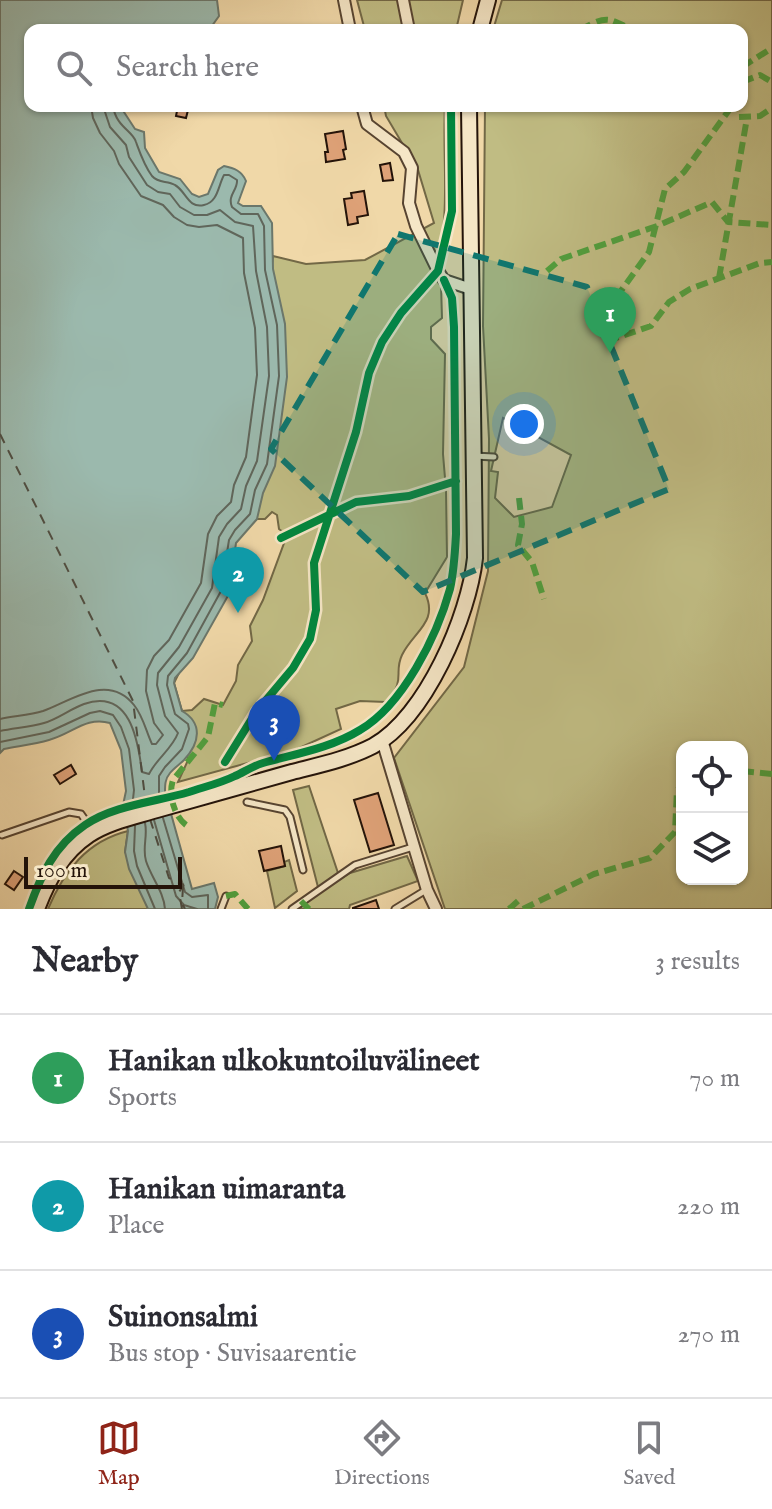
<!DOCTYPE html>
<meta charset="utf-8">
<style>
body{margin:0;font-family:"IM FELL English",serif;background:#f7f7f7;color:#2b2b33}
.controls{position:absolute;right:24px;bottom:24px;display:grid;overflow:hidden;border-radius:16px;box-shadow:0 2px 6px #0004}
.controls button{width:72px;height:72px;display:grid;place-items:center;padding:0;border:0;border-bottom:2px solid #e1e1e2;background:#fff;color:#2b2b33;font:40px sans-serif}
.scale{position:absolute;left:24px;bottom:20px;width:158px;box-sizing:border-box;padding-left:8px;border:4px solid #241309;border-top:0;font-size:22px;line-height:28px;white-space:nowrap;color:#241309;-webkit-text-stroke:6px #f5e6c6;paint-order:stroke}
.you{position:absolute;left:524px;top:424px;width:28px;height:28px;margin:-20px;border:6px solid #fff;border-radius:50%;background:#1a73e8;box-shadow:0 0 0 12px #1a73e833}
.badge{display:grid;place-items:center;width:52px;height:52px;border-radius:50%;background:#8f2418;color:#fff;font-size:26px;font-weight:700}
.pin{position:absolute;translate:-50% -66px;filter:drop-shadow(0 2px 4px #0008)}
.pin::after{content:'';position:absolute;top:42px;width:28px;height:24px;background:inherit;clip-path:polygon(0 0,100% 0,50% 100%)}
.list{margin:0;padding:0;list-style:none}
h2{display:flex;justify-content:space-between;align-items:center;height:104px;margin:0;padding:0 32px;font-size:34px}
h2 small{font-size:26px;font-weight:400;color:#7c7c81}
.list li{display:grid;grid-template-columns:52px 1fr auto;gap:24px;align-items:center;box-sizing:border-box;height:128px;padding:0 32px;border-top:2px solid #e1e1e2}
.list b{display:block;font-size:30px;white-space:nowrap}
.list p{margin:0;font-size:26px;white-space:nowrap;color:#7c7c81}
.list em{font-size:26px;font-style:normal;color:#7c7c81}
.icon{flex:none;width:44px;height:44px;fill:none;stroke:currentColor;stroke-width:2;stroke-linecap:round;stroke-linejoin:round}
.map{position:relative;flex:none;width:772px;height:909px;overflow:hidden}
.search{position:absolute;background:#fff;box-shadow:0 2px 6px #0004;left:24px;right:24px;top:24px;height:88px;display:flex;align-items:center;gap:20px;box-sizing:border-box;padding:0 28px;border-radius:16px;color:#7c7c81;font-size:30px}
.sheet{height:488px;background:#fff}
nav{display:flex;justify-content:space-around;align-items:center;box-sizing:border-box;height:112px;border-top:2px solid #e1e1e2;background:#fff;font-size:22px;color:#7c7c81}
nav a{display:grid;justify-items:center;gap:4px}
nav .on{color:#8f2418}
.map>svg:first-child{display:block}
.green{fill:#c0bc83;stroke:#726846;stroke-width:2;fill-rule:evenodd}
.water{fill:#9bb9ad;stroke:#6b776b;stroke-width:2}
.pier{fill:#f0d8a8}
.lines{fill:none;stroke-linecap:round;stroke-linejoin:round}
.shore{stroke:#60665b;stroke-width:2}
.ferry{stroke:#4e4d42;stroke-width:2;stroke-dasharray:10 8;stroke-linecap:butt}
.building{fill:#dfa278;stroke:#241309;stroke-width:2}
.lane-casing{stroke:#574431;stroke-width:9}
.street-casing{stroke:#574431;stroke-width:14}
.secondary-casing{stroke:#241309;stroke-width:18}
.lane{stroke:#f5e6c6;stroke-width:5}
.street{stroke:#f5e6c6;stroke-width:10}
.secondary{stroke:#f5e6c6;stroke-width:14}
.quiet{stroke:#50a03e;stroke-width:6;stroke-dasharray:12 6;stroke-linecap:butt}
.cycleway-casing{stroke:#f5e6c6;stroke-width:13}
.cycleway{stroke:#00873e;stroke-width:8}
.marked{fill:#0f766e;fill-opacity:0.2;stroke:#0f766e;stroke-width:6;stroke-dasharray:16 10;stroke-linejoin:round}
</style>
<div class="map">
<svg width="772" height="909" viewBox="0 0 772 909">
<rect width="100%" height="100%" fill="#f0d8a8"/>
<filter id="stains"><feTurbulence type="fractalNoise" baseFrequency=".0025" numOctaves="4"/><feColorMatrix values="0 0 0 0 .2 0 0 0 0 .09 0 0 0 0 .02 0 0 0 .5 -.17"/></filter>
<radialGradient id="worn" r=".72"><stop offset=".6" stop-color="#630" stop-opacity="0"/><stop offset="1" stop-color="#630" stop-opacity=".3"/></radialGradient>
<path class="green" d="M 357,0 L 463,0 L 456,30 L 365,30 Z
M 502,0 L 772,0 L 772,909 L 445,909 L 394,758 L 464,667 L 488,571 L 489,439 L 483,326 L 485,106 L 742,106 L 742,30 L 493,30 ZM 503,418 L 571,455 L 552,507 L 514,517 L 495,498 L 498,472 L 491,471 ZM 682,747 L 742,747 L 742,879 L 682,879 Z
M 384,106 L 445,106 C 442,161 452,219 434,272 L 441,284 L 442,318 L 431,327 L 431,339 L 445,354 L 443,454 L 446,490 L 447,557 L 425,593 C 439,622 414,631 402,655 C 393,674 407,679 386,702 L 360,701 L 336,709 L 341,729 L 295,750 L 178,782 L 189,758 L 182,755 L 150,656 L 179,673 L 174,683 L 182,711 L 192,710 L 204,699 L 223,705 L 236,681 L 238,665 L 252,641 L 250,626 L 263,600 L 287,535 L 279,529 L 277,515 L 272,512 L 265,519 L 257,519 L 241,535 L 273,256 L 306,264 L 365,260 L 434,223 L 418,170 L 386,116 Z
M 309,786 L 340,879 L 350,873 L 407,856 L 418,881 L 350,905 L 349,909 L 299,909 L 319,891 L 293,790 Z
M 128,831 L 125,852 L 164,909 L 48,909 C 64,871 87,841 128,831 Z
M 289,860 L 297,891 L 275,908 L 267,871 L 285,866 L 284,862 Z"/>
<path class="water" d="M 0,0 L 217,0 L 219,16 L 209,30 L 30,30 L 30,106 L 120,106 L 135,129 L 144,132 L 145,148 L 159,172 L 180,179 L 192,194 L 199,197 L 208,194 L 218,170 L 224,166 C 234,168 242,171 246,181 L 238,203 L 243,206 L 261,206 L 272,223 L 273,269 L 285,324 L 287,377 L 275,466 L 263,493 L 257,519 L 236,543 L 229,594 L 193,658 L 175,678 L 174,683 L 182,711 C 203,723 200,743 184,760 C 180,764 174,768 170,773 C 165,779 165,785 165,792 L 192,889 L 214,883 L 218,897 L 215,909 L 148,909 L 129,869 L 125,852 L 128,831 L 123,805 L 126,791 L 121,750 L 110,723 C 86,716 72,734 49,740 C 35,744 19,746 4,749 L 0,753 Z"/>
<path class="pier" d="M 169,792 L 174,812 L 123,826 L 119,806 Z"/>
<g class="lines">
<path class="shore" d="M 113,106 C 116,127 133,131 136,142 C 140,153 144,165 152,176 C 159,184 167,180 175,185 C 186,191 188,209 204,205 C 218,202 218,186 224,175 L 229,175 L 237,180 C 238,190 227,195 232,207 L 241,214 L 258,214 L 264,226 L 265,270 L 277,325 L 279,376 L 267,464 L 255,490 L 250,514 L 235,530 L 229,540 L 221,591 L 187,653 L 168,676 L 167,685 L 175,714 L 188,724 L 189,729 L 182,749 L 165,767 L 159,776 L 159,800
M 0,719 C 14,716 30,715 43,711 C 71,701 108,672 134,705 C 143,716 146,731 152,744 L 156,744 L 163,735 L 154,723 L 146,691 L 147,670 L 154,656 L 169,640 L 201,583 L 208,534 L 217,516 L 231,502 L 234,485 L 246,457 L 257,375 L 255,328 L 244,273 L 243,238 L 217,225 L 199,227 L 187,225 L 174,217 L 163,205 L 141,196 L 119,164 L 114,151 L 100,133 L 93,118 L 91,106
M 0,731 C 14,728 30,727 44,723 C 58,719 70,709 84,704 C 130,688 138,740 142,772 L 149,774 C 157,758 172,749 178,733 L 165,716 L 157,685 L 158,673 L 179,647 L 212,588 L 219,537 L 227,524 L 241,509 L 246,486 L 257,461 L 269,376 L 267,327 L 256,271 L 253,226 L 235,222 L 220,210 L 207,215 L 194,215 L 180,207 L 170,194 L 158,192 L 147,185 L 129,157 L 126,145 L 110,127 L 103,106
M 0,742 L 49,732 L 90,713 L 100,711 L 113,715 L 121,727 L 129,749 L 134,790 L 132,808
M 163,818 L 185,892 L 192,897 L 208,895 L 208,909
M 154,820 L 176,896 L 184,905 L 197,909
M 145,823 C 148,836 142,848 146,861 C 151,877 164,892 165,909
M 135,826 L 134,851 L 137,866 L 155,909"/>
<path class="ferry" d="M 0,434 L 133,701 L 146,805
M 150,819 L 169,878 L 184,885
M 183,887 L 182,903 L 185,909
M 182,909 L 179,892 L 184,885"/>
</g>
<path class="building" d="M 178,106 L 189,106 L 186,118 L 176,116 Z
M 343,131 L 346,149 L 343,150 L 345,159 L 326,162 L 325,152 L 328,152 L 325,134 Z
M 390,163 L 393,180 L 383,181 L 380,165 Z
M 364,191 L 368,215 L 357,217 L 358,223 L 348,225 L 344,199 L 352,198 L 351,193 Z
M 71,765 L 76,774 L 60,784 L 54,775 Z
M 378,793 L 394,845 L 370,852 L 354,800 Z
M 281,846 L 285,866 L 264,871 L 259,851 Z
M 14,871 L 23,877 L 14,890 L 5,884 Z
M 376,900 L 379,909 L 353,909 L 353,908 Z"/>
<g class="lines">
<defs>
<path id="lane" d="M 474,456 L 494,457
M 247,802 L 285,810 L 290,817 L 303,870
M 2,835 L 69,812 L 81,814 L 93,831
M 221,909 L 226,896
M 292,909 L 355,865 L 413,847
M 395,909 L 426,890"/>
<path id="street" d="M 344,0 L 350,30
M 403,0 L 409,30
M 362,106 L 367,124 L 404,152 L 412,168 L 409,203 L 416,226 L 438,271 L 444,280 L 471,289
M 382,740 L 427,890 L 436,909"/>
<path id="secondary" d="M 480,30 L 488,0
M 37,909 C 48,880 62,853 89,835 C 109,822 134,817 157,810 C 202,797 247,785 292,772 C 319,765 348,759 373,746 C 426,717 469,615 475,558 L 469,106"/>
</defs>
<use href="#lane" class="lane-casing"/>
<use href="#street" class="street-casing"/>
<use href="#secondary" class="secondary-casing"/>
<use href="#lane" class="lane"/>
<use href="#street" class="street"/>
<use href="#secondary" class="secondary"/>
<path class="quiet" d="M 580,30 C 615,10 608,24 639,30
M 742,67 L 772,48
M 742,82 L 760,75 L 772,82
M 739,117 L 760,116 L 772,108
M 547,271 L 561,259 L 657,226 L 712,202 L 728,222 L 772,225
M 719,278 L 747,118
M 595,327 L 649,252 L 665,189 L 684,172 L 732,106
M 607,341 L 651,326 L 669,302 L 690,289 L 760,263 L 772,262
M 519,498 L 522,524 L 518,545 L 532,562 L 544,599
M 742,771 L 772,774
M 186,825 C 174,816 168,794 173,780 L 208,737 L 215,703 L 223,705
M 226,896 L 235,894 L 248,909
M 301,901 L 309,909
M 509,909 L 518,901
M 523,909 L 594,874 L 650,858 L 675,832 L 677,790 L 682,786"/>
<defs>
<path id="cycleway" d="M 281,538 L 356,502 L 409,496 L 456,481
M 225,762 L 256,712 L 293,668 L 310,639 L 316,610 L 314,563 L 356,432 L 369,373 L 382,342 L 401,313 L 438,271 L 452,211 L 451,106
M 29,909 C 41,875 54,846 85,825 C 114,805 156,802 189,792 C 204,787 221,783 235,776 C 244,772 253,766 263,763 C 295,754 331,748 360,730 C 403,705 437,636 450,589 C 454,571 455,553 456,534 L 454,327 L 452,298 L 444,280"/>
</defs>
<use href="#cycleway" class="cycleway-casing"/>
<use href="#cycleway" class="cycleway"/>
</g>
<path class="marked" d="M 398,234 L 587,287 L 669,489 L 423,592 L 271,449 Z"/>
<rect width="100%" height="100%" filter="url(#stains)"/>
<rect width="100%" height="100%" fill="url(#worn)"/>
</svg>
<div class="controls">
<button><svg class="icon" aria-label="locate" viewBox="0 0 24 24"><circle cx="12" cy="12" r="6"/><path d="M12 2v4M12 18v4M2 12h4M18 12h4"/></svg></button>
<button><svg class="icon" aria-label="layers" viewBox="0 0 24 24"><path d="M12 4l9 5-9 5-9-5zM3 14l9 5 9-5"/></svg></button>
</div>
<div class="scale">100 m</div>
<div class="you"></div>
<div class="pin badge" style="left:610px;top:353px;background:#2e9e5b">1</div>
<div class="pin badge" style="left:238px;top:613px;background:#0f9aa8">2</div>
<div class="pin badge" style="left:274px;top:761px;background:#1a4fb4">3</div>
<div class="search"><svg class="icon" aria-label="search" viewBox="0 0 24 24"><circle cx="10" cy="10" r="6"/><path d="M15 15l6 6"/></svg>Search here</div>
</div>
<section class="sheet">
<h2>Nearby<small>3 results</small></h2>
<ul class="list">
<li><span class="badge" style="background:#2e9e5b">1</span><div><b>Hanikan ulkokuntoiluvälineet</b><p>Sports</p></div><em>70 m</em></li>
<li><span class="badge" style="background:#0f9aa8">2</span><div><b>Hanikan uimaranta</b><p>Place</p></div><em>220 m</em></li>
<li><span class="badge" style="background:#1a4fb4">3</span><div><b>Suinonsalmi</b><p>Bus stop · Suvisaarentie</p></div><em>270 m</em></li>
</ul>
</section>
<nav>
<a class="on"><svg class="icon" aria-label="map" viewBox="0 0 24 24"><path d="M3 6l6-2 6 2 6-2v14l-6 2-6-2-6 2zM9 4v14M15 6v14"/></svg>Map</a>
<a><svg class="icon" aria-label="directions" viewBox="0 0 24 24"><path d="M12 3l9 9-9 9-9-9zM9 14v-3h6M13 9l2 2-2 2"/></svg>Directions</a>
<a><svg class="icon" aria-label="saved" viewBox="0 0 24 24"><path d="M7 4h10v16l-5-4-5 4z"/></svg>Saved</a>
</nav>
